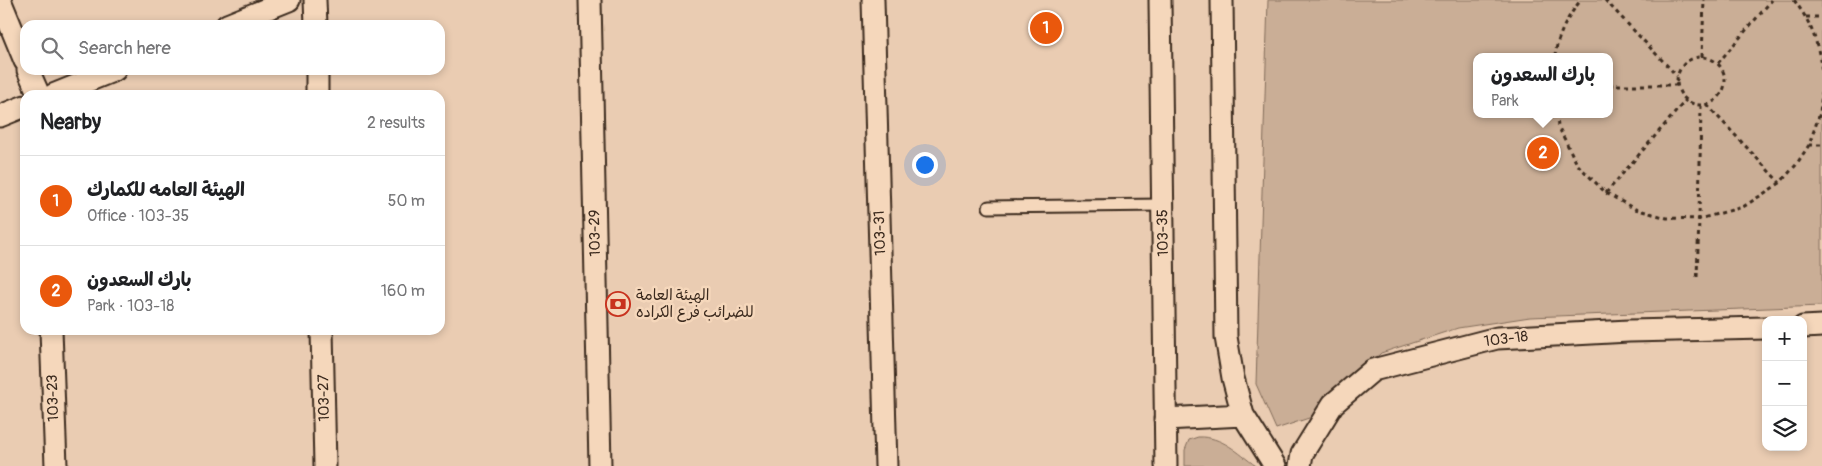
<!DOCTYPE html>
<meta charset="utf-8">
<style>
body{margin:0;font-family:Pangolin,"Playpen Sans Arabic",sans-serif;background:#f6f6f6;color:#202124}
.controls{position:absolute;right:15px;bottom:15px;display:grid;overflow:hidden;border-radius:10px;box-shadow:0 2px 8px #0003}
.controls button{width:45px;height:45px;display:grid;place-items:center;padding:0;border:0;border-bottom:1px solid #e0e0e0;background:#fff;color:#202124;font:25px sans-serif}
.you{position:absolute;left:924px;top:164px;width:18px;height:18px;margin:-12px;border:4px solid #fff;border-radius:50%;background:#1a73e8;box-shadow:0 0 0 8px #1a73e833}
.badge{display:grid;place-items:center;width:32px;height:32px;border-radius:50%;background:#ea580c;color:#fff;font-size:16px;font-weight:700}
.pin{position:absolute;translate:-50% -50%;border:2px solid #fff;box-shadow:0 1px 5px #0006}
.popup{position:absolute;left:1473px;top:53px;width:140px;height:65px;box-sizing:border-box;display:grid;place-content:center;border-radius:10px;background:#fff;filter:drop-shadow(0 1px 4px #0005);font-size:16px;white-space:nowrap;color:#757577}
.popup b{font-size:19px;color:#202124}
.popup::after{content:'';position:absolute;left:50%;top:100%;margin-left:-10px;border:10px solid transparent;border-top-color:#fff}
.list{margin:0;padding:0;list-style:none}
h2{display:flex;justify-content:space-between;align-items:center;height:65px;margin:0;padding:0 20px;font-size:21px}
h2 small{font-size:16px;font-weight:400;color:#757577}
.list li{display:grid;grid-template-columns:32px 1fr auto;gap:15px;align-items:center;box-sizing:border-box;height:90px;padding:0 20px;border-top:1px solid #e0e0e0}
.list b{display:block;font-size:19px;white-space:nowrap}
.list p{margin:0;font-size:16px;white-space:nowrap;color:#757577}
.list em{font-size:16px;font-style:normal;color:#757577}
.icon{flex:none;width:28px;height:28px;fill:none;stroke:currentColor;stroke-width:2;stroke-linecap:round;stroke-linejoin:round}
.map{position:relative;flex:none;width:1822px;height:466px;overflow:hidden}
.search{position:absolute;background:#fff;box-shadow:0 2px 8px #0003;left:20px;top:20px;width:425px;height:55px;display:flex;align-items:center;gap:12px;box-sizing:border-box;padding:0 18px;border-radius:15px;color:#757577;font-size:19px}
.panel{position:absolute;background:#fff;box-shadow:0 2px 8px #0003;left:20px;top:90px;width:425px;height:245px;border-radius:15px}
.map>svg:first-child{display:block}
.green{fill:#caae96;stroke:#826c5a;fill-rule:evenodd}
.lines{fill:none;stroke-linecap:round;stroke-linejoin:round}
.service-casing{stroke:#3b2a1e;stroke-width:15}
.minor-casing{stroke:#3b2a1e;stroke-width:25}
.path{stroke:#3b2a1e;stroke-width:3;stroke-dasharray:4 4;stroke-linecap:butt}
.service{stroke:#f5d7bb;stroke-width:11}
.minor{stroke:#f5d7bb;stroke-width:21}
.labels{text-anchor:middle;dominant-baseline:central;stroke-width:5;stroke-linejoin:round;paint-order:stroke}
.street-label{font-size:15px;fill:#3b2a1e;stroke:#f5d7bb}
.poi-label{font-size:15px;fill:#3b2a1e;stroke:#f5d7bb;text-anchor:start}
</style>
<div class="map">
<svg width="1822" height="466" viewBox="0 0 1822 466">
<rect width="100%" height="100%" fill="#eaccb2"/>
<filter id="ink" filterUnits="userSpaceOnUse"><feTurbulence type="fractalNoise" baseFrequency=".02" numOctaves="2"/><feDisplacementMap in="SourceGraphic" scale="10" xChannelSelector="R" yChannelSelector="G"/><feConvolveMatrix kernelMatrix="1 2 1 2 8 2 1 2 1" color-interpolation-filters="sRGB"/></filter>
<g filter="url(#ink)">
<path class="green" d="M 1268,0 L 1822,0 L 1822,306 L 1530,317 L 1458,328 L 1381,353 L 1315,416 L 1276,429 L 1256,384 ZM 1477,57 L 1609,57 L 1609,114 L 1477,114 Z
M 1198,437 C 1222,436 1238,453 1256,466 L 1185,466 L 1185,450 L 1189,440 Z"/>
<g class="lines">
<defs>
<path id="service" d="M 989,207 L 1163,205"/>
<path id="minor" d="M 0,0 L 25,61
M 315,0 L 316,25
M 590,0 L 600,466
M 873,0 L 886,466
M 1160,0 L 1166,466
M 1222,0 L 1226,337 L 1233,378 L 1243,415 L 1275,466
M 227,25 L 289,0
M 28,70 L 39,95
M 317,70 L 317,95
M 53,95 L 115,70
M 0,116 L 25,106
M 1803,327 L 1822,326
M 51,330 L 56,466
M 322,330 L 325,466
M 1165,419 L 1243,415
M 1300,466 L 1302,454 L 1333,404 L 1373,370 L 1497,338 L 1629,331 L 1766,328"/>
</defs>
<use href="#service" class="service-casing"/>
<use href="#minor" class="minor-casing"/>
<path class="path" d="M 1605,0 L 1677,76
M 1794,0 C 1812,24 1818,42 1822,72
M 1806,17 L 1822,17
M1677 81a24 24 0 1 1 48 0a24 24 0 1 1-48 0Z
M 1555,57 C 1557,36 1568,16 1581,0
M 1702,57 L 1704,0
M 1718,63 L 1772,0
M 1609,85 L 1677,85
M 1707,105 L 1780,183
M 1556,114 L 1558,126 L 1577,164 L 1606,193 L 1635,209 L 1667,218 L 1699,219 L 1743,207 L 1780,183 L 1796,165 L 1809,145 L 1820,113 L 1822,92
M 1809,145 L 1822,145
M 1606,193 L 1686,100
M 1697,277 L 1699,219 L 1701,106"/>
<use href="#service" class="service"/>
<use href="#minor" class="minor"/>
</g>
</g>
<defs>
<symbol id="bank-ring" viewBox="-11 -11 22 22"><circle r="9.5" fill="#f5d7bb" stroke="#c8321e" stroke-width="1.5"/><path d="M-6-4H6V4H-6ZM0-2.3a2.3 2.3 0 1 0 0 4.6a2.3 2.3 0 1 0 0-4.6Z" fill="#c8321e"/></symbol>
</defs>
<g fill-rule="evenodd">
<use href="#bank-ring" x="604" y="290" width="28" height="28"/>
</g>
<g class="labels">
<g class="street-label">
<text transform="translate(595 233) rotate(-91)">103-29</text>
<text transform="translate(880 233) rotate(-92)">103-31</text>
<text transform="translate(1163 233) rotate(-91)">103-35</text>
<text transform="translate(1506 339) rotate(-7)">103-18</text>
<text transform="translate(53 398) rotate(-92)">103-23</text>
<text transform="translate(324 398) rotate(-91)">103-27</text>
</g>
<g class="poi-label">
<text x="636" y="295">الهيئة العامة<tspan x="636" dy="17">للضرائب فرع الكراده</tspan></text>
</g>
</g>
</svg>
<div class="controls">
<button>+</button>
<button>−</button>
<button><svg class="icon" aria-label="layers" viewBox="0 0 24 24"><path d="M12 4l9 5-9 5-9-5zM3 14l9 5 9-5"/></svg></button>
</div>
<div class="you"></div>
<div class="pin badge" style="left:1046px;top:28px">1</div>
<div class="pin badge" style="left:1543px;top:153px">2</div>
<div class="popup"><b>بارك السعدون</b>Park</div>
<div class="search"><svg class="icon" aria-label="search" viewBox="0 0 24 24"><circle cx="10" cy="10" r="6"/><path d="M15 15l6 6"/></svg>Search here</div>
<section class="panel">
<h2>Nearby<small>2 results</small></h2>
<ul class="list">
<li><span class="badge">1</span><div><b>الهيئة العامه للكمارك</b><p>Office · 103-35</p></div><em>50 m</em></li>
<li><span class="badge">2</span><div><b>بارك السعدون</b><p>Park · 103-18</p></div><em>160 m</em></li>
</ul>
</section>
</div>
